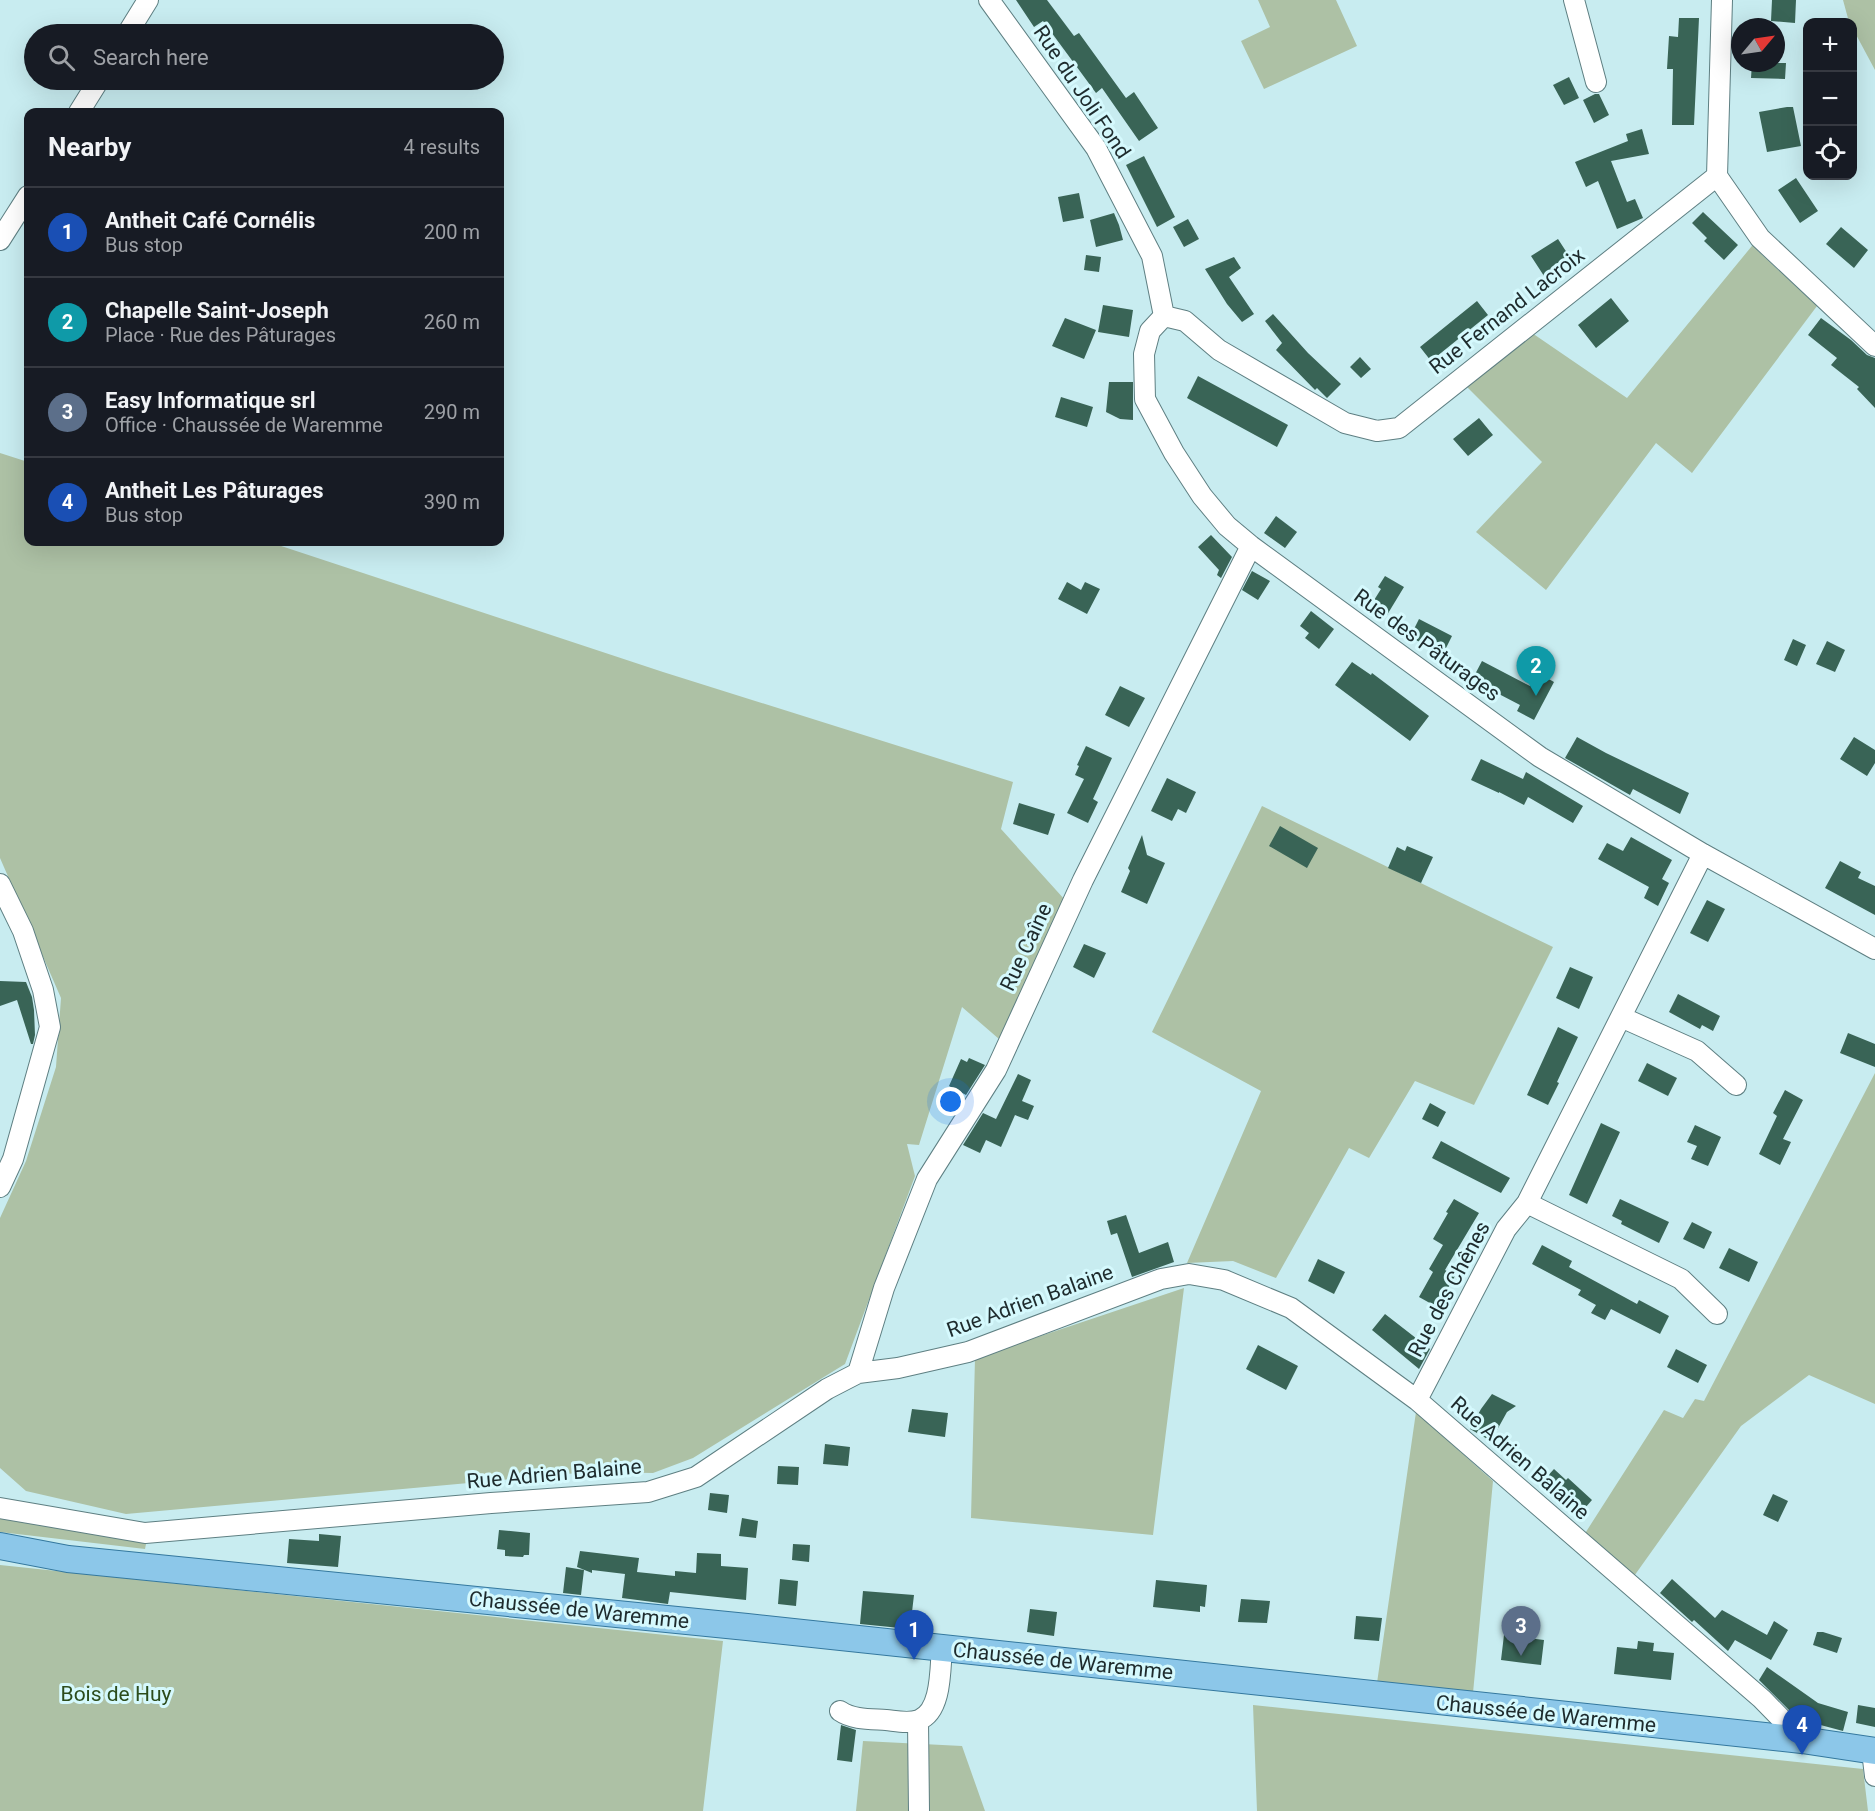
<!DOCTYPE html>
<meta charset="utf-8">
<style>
body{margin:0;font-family:Roboto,sans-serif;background:#20242c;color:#f1f3f6}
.controls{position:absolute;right:18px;top:18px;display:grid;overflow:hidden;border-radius:12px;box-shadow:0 6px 24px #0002}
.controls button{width:54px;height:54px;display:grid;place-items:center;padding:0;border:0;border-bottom:2px solid #363941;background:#171b24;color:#f1f3f6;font:30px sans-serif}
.compass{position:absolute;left:1731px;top:18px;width:54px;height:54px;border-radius:50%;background:#171b24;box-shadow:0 6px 24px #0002;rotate:61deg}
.you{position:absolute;left:951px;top:1102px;width:21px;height:21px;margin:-15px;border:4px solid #fff;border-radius:50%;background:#1a73e8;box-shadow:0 0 0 9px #1a73e833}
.badge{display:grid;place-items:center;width:39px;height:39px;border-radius:50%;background:#1a73e8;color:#fff;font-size:20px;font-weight:700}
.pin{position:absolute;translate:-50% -50px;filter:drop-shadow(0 2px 3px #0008)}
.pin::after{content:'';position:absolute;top:32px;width:21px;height:18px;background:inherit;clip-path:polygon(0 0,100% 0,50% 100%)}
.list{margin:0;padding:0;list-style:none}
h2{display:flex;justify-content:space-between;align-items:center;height:78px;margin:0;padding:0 24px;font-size:26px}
h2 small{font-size:20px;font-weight:400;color:#9ea1a6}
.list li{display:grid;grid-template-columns:39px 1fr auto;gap:18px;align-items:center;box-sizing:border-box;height:90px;padding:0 24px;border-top:2px solid #363941}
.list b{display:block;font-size:22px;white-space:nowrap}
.list p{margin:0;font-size:20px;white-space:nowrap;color:#9ea1a6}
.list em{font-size:20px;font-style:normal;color:#9ea1a6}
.icon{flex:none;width:33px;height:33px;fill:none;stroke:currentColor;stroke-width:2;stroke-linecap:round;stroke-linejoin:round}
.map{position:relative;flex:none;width:1875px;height:1811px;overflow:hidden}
.search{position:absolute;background:#171b24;box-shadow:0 6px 24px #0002;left:24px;top:24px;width:480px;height:66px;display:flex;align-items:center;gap:15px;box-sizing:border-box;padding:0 21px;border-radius:33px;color:#9ea1a6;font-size:22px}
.panel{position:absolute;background:#171b24;box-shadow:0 6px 24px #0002;left:24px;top:108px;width:480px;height:438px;border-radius:12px}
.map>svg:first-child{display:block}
.green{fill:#adc1a5}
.building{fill:#396456}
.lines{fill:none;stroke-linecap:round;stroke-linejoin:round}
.minor-casing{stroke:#5e7f82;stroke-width:22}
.major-casing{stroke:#34789e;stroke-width:28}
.minor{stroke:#fff;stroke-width:20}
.major{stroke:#8cc7e9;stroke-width:26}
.labels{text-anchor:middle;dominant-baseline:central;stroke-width:6;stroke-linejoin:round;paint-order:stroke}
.street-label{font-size:21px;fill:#1e2b2d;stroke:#d5f9fd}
.park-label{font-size:21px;fill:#2c4c1c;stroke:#d5f9fd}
</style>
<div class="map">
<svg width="1875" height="1811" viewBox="0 0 1875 1811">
<rect width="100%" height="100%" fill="#c8ecf0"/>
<path class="green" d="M 1258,0 L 1336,0 L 1357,46 L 1264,89 L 1241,41 L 1270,27 Z
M 1843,0 L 1875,0 L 1875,70 L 1853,29 L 1852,22 L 1849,22 Z
M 1756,241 L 1758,251 L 1817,306 L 1692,473 L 1656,443 L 1546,590 L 1476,532 L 1542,462 L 1467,387 L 1532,333 L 1627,398 Z
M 0,453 L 28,462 L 28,542 L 269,542 L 663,672 L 1013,782 L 1001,829 L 1065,900 L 999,1039 L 962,1007 L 919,1145 L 907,1144 L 915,1176 L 845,1364 L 693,1458 L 653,1473 L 589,1472 L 126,1514 L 26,1491 L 0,1468 L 0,1218 L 26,1161 L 56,1067 L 61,998 L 0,858 Z
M 1262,806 L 1553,947 L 1474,1105 L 1415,1081 L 1369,1158 L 1349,1148 L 1276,1278 L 1233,1261 L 1187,1263 L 1261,1091 L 1152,1032 Z
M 1875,1073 L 1875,1404 L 1809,1375 L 1741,1426 L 1632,1579 L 1584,1535 L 1664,1410 L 1683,1418 L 1695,1399 L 1704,1401 Z
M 1184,1288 L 1153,1535 L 971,1518 L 975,1358 Z
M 1416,1412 L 1493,1481 L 1473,1693 L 1377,1683 Z
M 5,1518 L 147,1539 L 145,1549 L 0,1532 L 0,1519 Z
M 0,1565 L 723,1641 L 703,1811 L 0,1811 Z
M 1253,1705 L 1863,1769 L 1868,1811 L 1257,1811 Z
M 863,1741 L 962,1746 L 985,1811 L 856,1811 Z"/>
<path class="building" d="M 1016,0 L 1047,0 L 1074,36 L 1079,33 L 1126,98 L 1134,92 L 1158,128 L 1139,141 L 1102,88 L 1096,93 L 1043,21 L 1034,27 Z
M 1772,0 L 1796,0 L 1795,23 L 1771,21 Z
M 1679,18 L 1699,18 L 1694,125 L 1672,125 L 1673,69 L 1667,69 L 1669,36 L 1678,37 Z
M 1752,63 L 1786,63 L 1785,79 L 1751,78 Z
M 1569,77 L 1579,98 L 1564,105 L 1553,85 Z
M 1595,94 L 1599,94 L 1609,115 L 1594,123 L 1583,100 Z
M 1787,107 L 1793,107 L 1801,146 L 1767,152 L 1759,112 Z
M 1642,129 L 1649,154 L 1611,161 L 1627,202 L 1635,199 L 1643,218 L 1617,229 L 1598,181 L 1586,187 L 1575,162 L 1628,141 L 1626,134 Z
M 1144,156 L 1175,217 L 1157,227 L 1126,165 Z
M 1796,178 L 1818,211 L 1800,223 L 1778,190 Z
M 1079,193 L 1084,218 L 1063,222 L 1058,197 Z
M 1703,212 L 1738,245 L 1724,260 L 1704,241 L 1707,238 L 1692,223 Z
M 1114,213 L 1119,225 L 1123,240 L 1096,247 L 1090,220 Z
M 1188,219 L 1199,239 L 1184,247 L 1173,227 Z
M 1841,227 L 1868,250 L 1854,268 L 1826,244 Z
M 1558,239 L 1571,259 L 1544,276 L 1531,256 Z
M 1086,255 L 1101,257 L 1099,272 L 1084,270 Z
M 1234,257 L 1241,268 L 1229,277 L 1254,314 L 1242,322 L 1227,304 L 1205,269 Z
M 1611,298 L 1629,321 L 1596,348 L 1578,325 Z
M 1477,301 L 1488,315 L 1431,361 L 1420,347 Z
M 1103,305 L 1133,310 L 1129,337 L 1098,332 Z
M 1273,314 L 1308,353 L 1341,384 L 1327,398 L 1317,388 L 1315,390 L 1276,350 L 1282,343 L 1265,321 Z
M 1065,318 L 1096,330 L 1084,359 L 1052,346 Z
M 1821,318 L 1851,340 L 1867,355 L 1875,358 L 1875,408 L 1857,389 L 1859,387 L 1831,365 L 1837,358 L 1808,335 Z
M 1360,357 L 1371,369 L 1361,378 L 1350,367 Z
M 1198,376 L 1288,425 L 1277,447 L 1187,398 Z
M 1109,382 L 1133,382 L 1133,420 L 1120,419 L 1106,412 Z
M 1061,397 L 1093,407 L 1087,427 L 1055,417 Z
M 1479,418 L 1493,435 L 1468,456 L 1453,439 Z
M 1276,516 L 1297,532 L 1285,548 L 1264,533 Z
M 1211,535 L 1232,557 L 1221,578 L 1217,575 L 1219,570 L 1198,547 Z
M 1252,571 L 1270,581 L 1258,600 L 1242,590 Z
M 1385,576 L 1404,587 L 1387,615 L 1371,605 L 1381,589 L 1378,587 Z
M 1067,582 L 1081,590 L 1085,582 L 1100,589 L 1087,614 L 1058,599 Z
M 1311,611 L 1334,629 L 1319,649 L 1305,638 L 1309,633 L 1300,626 Z
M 1419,619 L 1452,636 L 1443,654 L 1410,637 Z
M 1793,639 L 1806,645 L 1797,666 L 1784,660 Z
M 1827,641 L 1845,650 L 1835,672 L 1816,664 Z
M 1482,661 L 1530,686 L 1538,673 L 1554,682 L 1534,720 L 1517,711 L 1520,705 L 1472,680 Z
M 1352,662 L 1371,675 L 1372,673 L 1429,716 L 1410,741 L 1335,685 Z
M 1120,686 L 1145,698 L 1129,727 L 1105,715 Z
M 1577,737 L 1606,753 L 1689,793 L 1680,814 L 1633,789 L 1630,795 L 1565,758 Z
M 1854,737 L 1875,750 L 1875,763 L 1867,776 L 1840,759 Z
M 1086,746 L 1112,758 L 1093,799 L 1098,802 L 1088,823 L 1067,813 L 1084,779 L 1075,775 L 1079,766 L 1077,765 Z
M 1481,759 L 1523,779 L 1526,772 L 1583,806 L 1573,823 L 1528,797 L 1524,805 L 1499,792 L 1499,793 L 1471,780 Z
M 1167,778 L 1196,792 L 1186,813 L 1178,809 L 1172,821 L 1151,811 Z
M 1019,803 L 1055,814 L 1048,835 L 1013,824 Z
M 1280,826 L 1318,848 L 1307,868 L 1269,846 Z
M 1142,835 L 1147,855 L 1165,863 L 1147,904 L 1121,892 L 1130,871 L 1128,868 Z
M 1631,837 L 1672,860 L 1662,879 L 1669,883 L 1658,906 L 1644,898 L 1649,887 L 1598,859 L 1607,843 L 1623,851 Z
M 1407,846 L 1433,857 L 1421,883 L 1388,868 L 1397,847 L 1405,851 Z
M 1840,861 L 1861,872 L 1858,878 L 1875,886 L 1875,915 L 1825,888 Z
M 1707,900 L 1725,909 L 1708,942 L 1690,933 Z
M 1084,944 L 1106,953 L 1094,978 L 1073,967 Z
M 1570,967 L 1593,977 L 1579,1009 L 1556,998 Z
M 0,981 L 26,982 L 32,997 L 34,1010 L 35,1035 L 33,1044 L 31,1044 L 17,1000 L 0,1006 Z
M 1678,994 L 1720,1016 L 1713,1031 L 1702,1025 L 1700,1029 L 1669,1012 Z
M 1558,1027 L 1578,1037 L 1557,1082 L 1559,1083 L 1548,1105 L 1527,1095 Z
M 1848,1033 L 1875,1044 L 1875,1067 L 1840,1053 Z
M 969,1058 L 985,1065 L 966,1095 L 949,1086 L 961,1059 L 967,1062 Z
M 1647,1063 L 1677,1078 L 1668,1096 L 1638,1081 Z
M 1018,1074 L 1031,1080 L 1022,1101 L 1034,1106 L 1028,1120 L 1015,1115 L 1001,1147 L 986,1140 L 980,1153 L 963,1145 L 983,1113 L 996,1119 Z
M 1785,1090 L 1803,1100 L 1783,1139 L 1791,1142 L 1780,1165 L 1759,1154 L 1777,1116 L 1773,1113 Z
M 1430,1103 L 1446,1112 L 1438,1127 L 1422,1119 Z
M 1601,1123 L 1620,1132 L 1587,1204 L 1569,1195 Z
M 1695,1125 L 1721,1137 L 1708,1166 L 1691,1159 L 1697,1146 L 1687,1142 Z
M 1441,1141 L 1510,1178 L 1501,1193 L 1432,1158 Z
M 1454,1199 L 1479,1213 L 1445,1270 L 1455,1276 L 1437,1307 L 1419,1297 L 1433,1272 L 1429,1269 L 1443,1245 L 1433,1239 L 1448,1213 L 1446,1212 Z
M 1620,1199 L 1669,1222 L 1659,1243 L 1621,1224 L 1622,1221 L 1612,1216 Z
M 1126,1215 L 1139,1253 L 1168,1242 L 1174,1262 L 1132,1277 L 1117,1233 L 1111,1235 L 1107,1221 Z
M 1692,1222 L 1712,1232 L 1704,1249 L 1683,1239 Z
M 1542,1245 L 1572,1261 L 1569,1267 L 1637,1304 L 1639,1300 L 1669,1316 L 1660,1334 L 1611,1309 L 1605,1320 L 1591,1313 L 1596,1305 L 1578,1295 L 1581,1290 L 1532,1264 Z
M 1729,1248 L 1758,1262 L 1749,1282 L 1719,1268 Z
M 1318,1259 L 1345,1272 L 1334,1294 L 1308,1281 Z
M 1385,1314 L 1430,1349 L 1419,1369 L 1372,1330 Z
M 1258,1345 L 1298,1366 L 1286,1390 L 1246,1369 Z
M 1676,1349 L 1707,1365 L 1698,1383 L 1667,1367 Z
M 1492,1394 L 1516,1406 L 1507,1412 L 1491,1441 L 1470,1429 L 1481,1409 Z
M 912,1409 L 948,1413 L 945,1437 L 908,1432 Z
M 825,1444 L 850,1447 L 848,1466 L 823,1464 Z
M 778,1466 L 799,1467 L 798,1485 L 777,1484 Z
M 1554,1469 L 1566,1480 L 1568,1478 L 1592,1500 L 1578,1516 L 1553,1494 L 1557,1490 L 1544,1480 Z
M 710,1493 L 729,1495 L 727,1513 L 708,1510 Z
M 1773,1494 L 1788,1501 L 1778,1522 L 1763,1515 Z
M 742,1518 L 758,1521 L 756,1538 L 739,1536 Z
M 499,1530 L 530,1533 L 529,1555 L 524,1555 L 523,1557 L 505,1556 L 505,1550 L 497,1549 Z
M 319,1534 L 341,1536 L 338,1567 L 287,1563 L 289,1539 L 319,1541 Z
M 793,1544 L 810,1545 L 809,1562 L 792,1560 Z
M 580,1551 L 639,1558 L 637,1572 L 675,1576 L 675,1571 L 696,1573 L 697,1553 L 721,1554 L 721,1566 L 748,1568 L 746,1600 L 670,1592 L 668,1604 L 622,1598 L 625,1574 L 592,1570 L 592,1573 L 577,1567 Z
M 566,1567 L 584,1570 L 581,1595 L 563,1593 Z
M 780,1579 L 798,1581 L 796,1606 L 778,1604 Z
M 1672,1579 L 1715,1618 L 1722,1610 L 1767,1635 L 1774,1621 L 1788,1630 L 1771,1660 L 1735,1640 L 1728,1651 L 1694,1620 L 1692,1622 L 1660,1593 Z
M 1156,1580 L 1207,1585 L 1205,1607 L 1200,1606 L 1200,1612 L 1153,1607 Z
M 863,1591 L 914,1595 L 910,1629 L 860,1624 Z
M 1241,1599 L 1270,1601 L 1267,1623 L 1238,1622 Z
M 1030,1609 L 1057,1612 L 1054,1636 L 1027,1632 Z
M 1356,1616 L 1382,1618 L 1379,1641 L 1354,1639 Z
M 1817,1632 L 1823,1632 L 1842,1638 L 1837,1653 L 1813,1645 Z
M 1504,1635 L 1544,1640 L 1541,1665 L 1501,1660 Z
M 1638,1641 L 1654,1643 L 1653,1651 L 1674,1653 L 1671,1680 L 1614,1674 L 1617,1647 L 1637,1649 Z
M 1767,1667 L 1818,1703 L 1848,1712 L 1843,1731 L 1798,1719 L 1759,1680 Z
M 1858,1705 L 1875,1708 L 1875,1727 L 1856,1723 Z
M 841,1725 L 856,1730 L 852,1762 L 837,1760 Z"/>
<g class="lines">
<defs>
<path id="minor" d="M 989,0 L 1096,148 L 1152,256 L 1164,316
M 1574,0 L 1596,82
M 127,34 L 148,0
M 79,112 L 99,80
M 1717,176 L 1760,238 L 1875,346
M 0,240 L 28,196
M 1164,316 L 1150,331 L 1144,354 L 1145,399 L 1174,453 L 1202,496 L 1227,526 L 1251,546 L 1540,757 L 1703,854 L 1875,949
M 1164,316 L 1185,321 L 1219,350 L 1345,423 L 1377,431 L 1399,428 L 1717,176 L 1722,0
M 0,884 L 23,931 L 43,990 L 50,1027 L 13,1159 L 0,1187
M 1621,1017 L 1697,1051 L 1736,1085
M 1527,1203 L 1681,1279 L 1717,1314
M 858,1373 L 884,1288 L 927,1179 L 996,1070 L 1083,880 L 1251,546
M 1417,1400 L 1506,1229 L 1527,1203 L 1703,854
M 0,1508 L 145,1533 L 491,1503 L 648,1492 L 696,1477 L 827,1389 L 858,1373 L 898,1368 L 968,1352 L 1161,1279 L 1189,1274 L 1224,1280 L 1291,1308 L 1417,1400 L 1762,1699 L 1802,1740
M 840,1711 C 853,1720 871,1719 886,1720 C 896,1721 909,1724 919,1720 C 942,1711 940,1669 942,1647
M 918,1721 L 919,1811
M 1872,1751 L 1875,1776"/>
<path id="major" d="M 0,1546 L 68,1559 L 747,1627 L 1802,1740 L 1875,1751"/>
</defs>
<use href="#minor" class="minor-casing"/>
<use href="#major" class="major-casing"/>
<use href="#minor" class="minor"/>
<use href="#major" class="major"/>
</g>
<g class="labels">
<g class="street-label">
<text transform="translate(1082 92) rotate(56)">Rue du Joli Fond</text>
<text transform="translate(1507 311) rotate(-38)">Rue Fernand Lacroix</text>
<text transform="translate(1427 645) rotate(36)">Rue des Pâturages</text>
<text transform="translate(1026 947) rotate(-65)">Rue Caîne</text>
<text transform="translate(1449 1289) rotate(-62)">Rue des Chênes</text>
<text transform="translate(1030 1301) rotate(-20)">Rue Adrien Balaine</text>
<text transform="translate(1520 1458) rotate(41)">Rue Adrien Balaine</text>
<text transform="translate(554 1474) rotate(-5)">Rue Adrien Balaine</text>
<text transform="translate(579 1610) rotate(6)">Chaussée de Waremme</text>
<text transform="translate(1063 1661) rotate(6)">Chaussée de Waremme</text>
<text transform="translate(1546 1714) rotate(6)">Chaussée de Waremme</text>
</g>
<g class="park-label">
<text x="116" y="1694">Bois de Huy</text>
</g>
</g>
</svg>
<div class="controls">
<button>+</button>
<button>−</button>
<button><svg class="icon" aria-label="locate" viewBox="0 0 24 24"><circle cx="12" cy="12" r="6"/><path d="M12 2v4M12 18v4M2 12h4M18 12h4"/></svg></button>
</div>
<svg class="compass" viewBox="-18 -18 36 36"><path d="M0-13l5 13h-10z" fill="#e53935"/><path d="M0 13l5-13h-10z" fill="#9ea1a6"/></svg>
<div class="you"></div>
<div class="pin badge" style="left:914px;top:1660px;background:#1a4fb4">1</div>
<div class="pin badge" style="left:1536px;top:696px;background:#0f9aa8">2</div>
<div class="pin badge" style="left:1521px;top:1656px;background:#5c6f8a">3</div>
<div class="pin badge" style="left:1802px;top:1755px;background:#1a4fb4">4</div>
<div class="search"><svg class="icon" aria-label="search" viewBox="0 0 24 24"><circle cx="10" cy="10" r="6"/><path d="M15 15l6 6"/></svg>Search here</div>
<section class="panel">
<h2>Nearby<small>4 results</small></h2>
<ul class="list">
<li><span class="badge" style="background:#1a4fb4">1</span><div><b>Antheit Café Cornélis</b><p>Bus stop</p></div><em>200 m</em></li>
<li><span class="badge" style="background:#0f9aa8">2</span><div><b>Chapelle Saint-Joseph</b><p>Place · Rue des Pâturages</p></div><em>260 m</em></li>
<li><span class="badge" style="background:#5c6f8a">3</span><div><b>Easy Informatique srl</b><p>Office · Chaussée de Waremme</p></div><em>290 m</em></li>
<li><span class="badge" style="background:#1a4fb4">4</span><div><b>Antheit Les Pâturages</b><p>Bus stop</p></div><em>390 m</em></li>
</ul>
</section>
</div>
